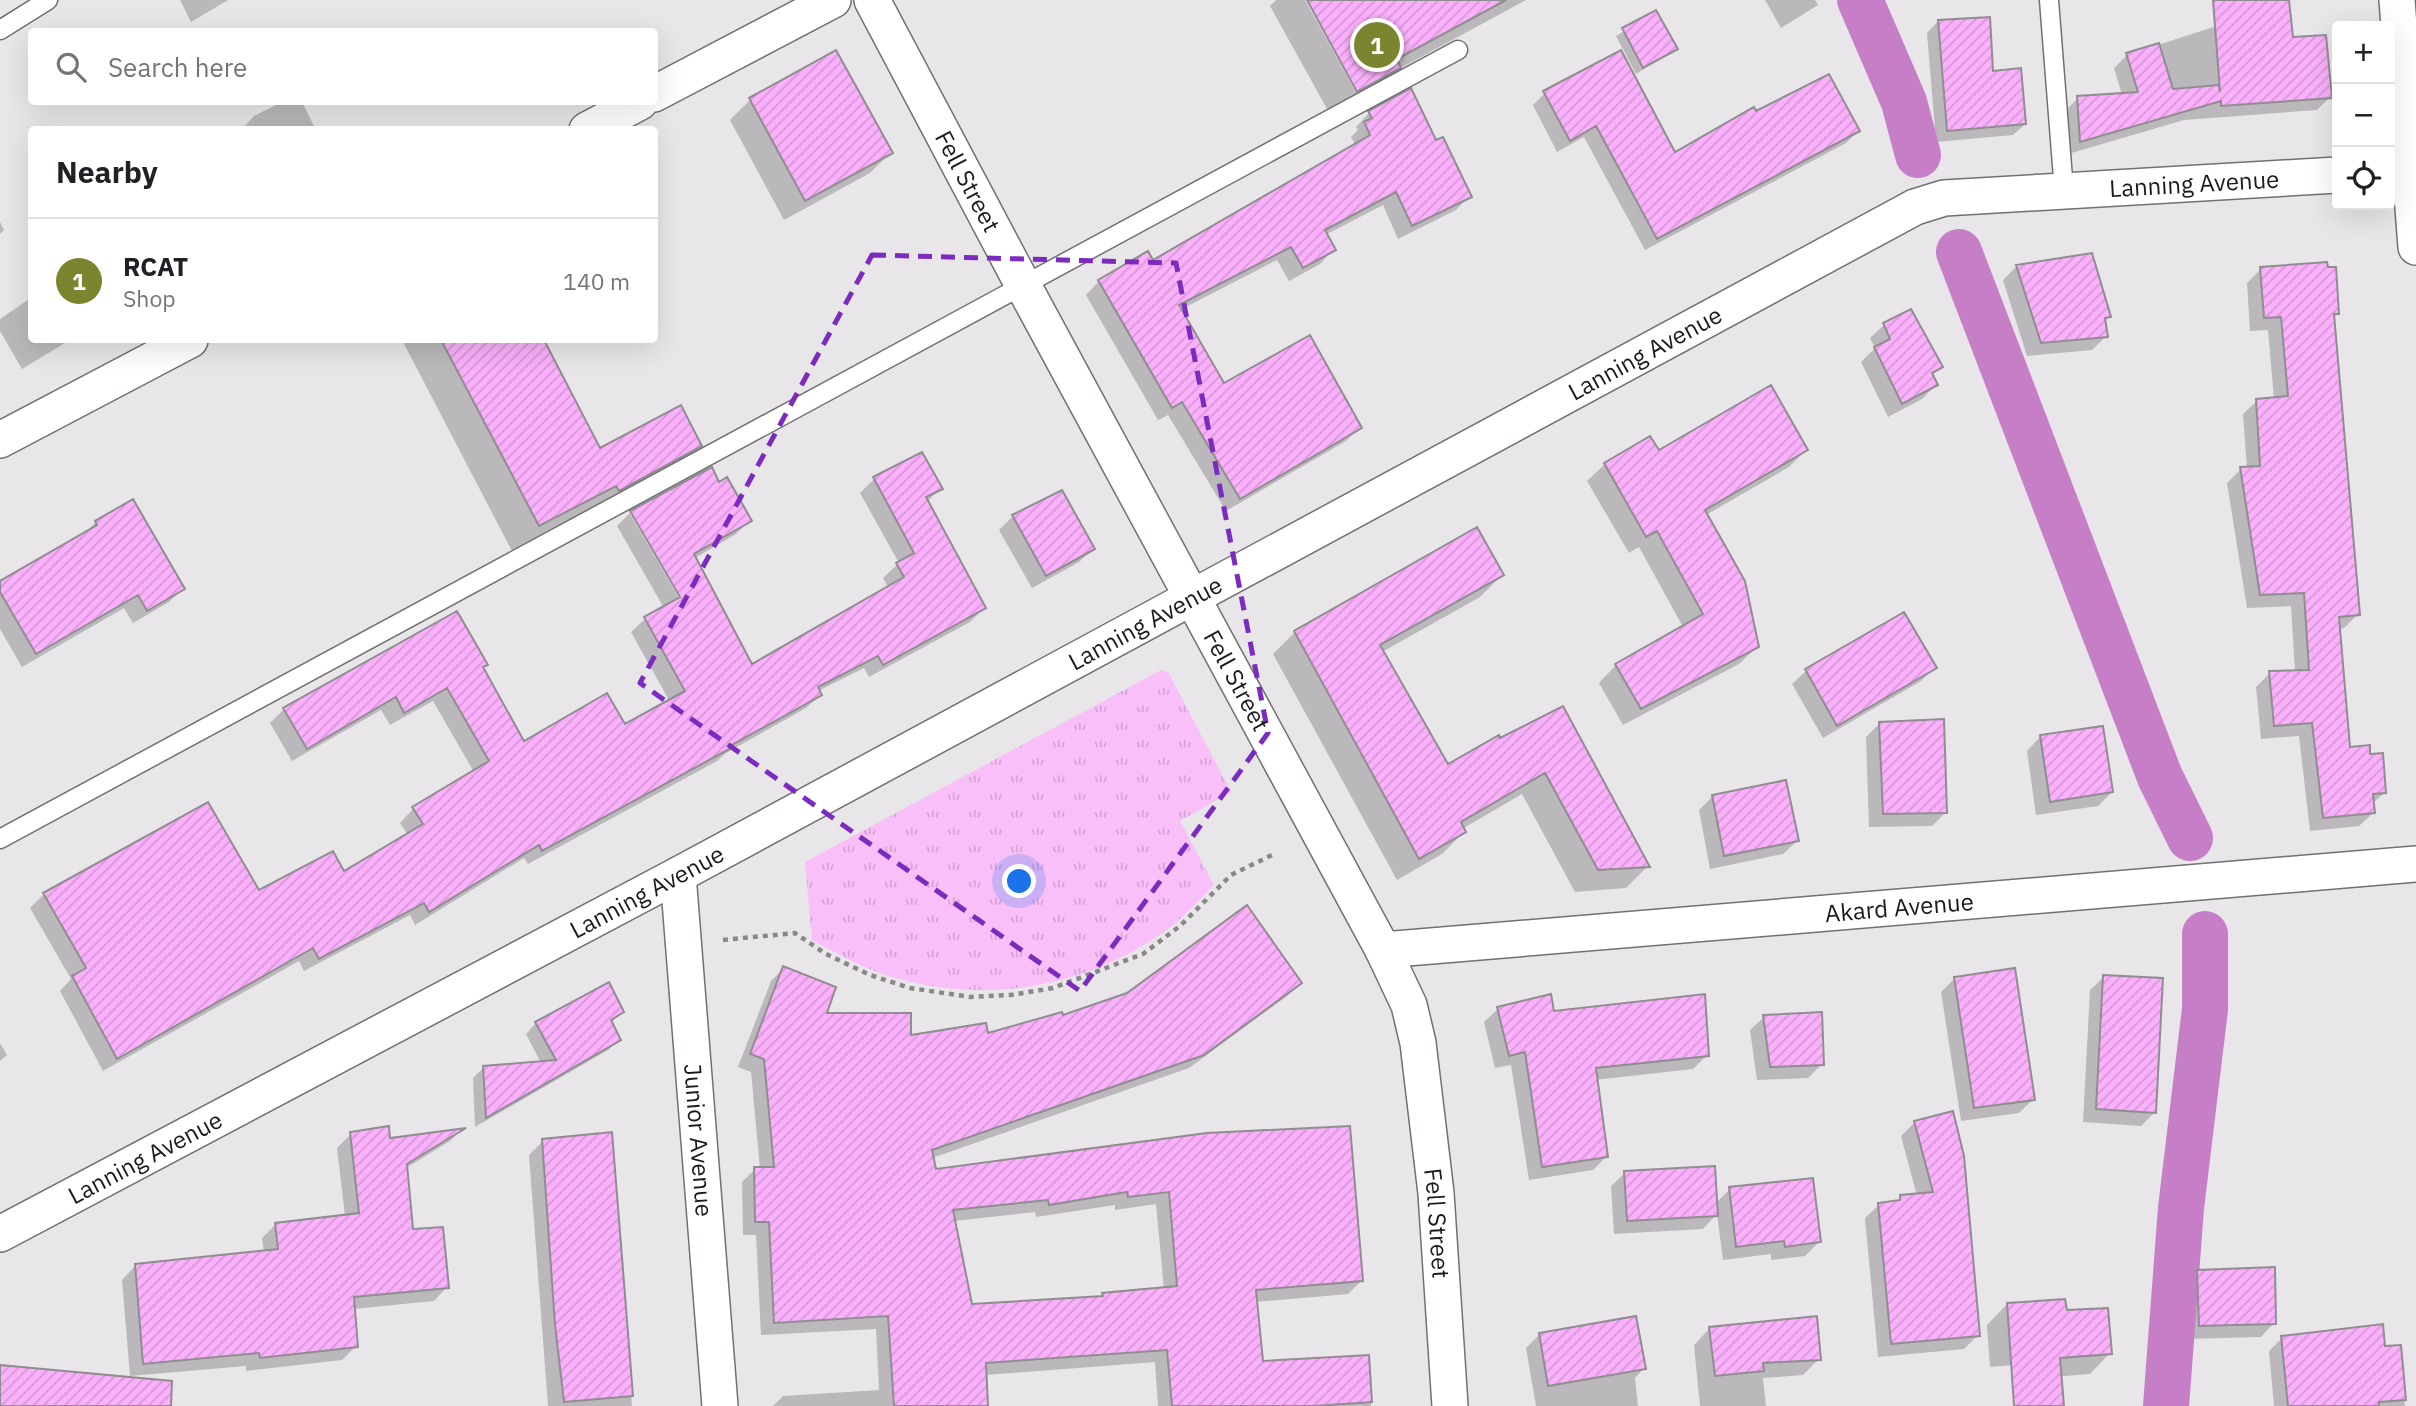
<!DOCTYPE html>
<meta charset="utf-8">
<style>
body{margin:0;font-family:"IBM Plex Sans",sans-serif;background:#f6f6f6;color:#202124}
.controls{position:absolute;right:21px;top:21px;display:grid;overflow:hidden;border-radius:7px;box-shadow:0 7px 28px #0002}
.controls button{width:63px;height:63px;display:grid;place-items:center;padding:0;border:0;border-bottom:2px solid #e0e0e0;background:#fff;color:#202124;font:35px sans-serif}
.you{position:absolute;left:1020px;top:882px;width:24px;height:24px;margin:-18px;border:5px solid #fff;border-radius:50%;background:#1a73e8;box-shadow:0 0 0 10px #1a73e833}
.badge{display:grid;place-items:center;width:46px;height:46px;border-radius:50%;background:#7c842f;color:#fff;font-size:23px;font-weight:700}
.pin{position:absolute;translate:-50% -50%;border:4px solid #fff;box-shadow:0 2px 7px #0006}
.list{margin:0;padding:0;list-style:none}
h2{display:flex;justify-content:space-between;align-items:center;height:91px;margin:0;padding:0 28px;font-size:30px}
h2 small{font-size:23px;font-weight:400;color:#757577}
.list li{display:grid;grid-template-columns:46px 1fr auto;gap:21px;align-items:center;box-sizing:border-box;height:126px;padding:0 28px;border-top:2px solid #e0e0e0}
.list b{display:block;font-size:26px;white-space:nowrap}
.list p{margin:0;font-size:23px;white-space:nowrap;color:#757577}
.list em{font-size:23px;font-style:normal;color:#757577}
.icon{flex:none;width:38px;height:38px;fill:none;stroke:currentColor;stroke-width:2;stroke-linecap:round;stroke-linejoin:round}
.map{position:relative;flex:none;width:2416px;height:1406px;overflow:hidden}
.search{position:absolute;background:#fff;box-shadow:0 7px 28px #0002;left:28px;top:28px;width:630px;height:77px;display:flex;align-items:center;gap:18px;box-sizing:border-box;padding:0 24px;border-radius:7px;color:#757577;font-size:26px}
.panel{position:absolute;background:#fff;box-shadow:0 7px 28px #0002;left:28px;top:126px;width:630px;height:217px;border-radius:7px}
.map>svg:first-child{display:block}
.grass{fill:url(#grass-tufts)}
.shadow{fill:#0003;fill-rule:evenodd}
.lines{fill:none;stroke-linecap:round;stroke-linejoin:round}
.canal{stroke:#c67fc7;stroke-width:46}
.building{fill:url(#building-hatch);stroke:#908d90;stroke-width:2;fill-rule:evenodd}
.lane-casing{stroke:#727072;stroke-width:21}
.street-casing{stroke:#727072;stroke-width:38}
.path{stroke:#898789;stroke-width:4.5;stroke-dasharray:5 5;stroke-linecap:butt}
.lane{stroke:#fff;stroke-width:18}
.street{stroke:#fff;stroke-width:35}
.marked{fill:none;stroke:#7b2cbf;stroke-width:5;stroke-dasharray:14 9;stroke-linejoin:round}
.labels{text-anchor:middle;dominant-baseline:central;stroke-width:7;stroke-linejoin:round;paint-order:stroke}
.street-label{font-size:24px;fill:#1c1b1c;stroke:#f6f3f6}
</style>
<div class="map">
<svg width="2416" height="1406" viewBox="0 0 2416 1406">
<defs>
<pattern id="grass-tufts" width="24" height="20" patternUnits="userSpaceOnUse" patternTransform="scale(1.75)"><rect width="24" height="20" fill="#f8bff8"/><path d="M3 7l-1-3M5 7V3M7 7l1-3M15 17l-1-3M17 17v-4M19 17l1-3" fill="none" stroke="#d4a4d4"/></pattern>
<pattern id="building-hatch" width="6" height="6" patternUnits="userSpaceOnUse" patternTransform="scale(1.75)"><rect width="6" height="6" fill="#fab0fb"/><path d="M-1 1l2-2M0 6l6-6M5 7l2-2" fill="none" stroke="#d697d7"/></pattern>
</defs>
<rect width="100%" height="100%" fill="#e9e6e9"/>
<path class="grass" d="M 1161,670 L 1168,672 L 1231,792 L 1180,821 L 1214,885 C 1199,900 1184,917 1168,929 C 1090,986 992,1004 899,979 C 868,971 840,955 812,940 L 805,862 Z"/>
<path class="shadow" d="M 180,0 L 228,0 L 191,22 Z
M 1276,0 L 1305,0 L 1360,100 L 1363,98 L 1309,0 L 1526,0 L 1397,70 L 1373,94 L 1331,116 L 1270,6 Z
M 1765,0 L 1815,0 L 1818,5 L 1781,28 Z
M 2288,3 L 2292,39 L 2330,97 L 2317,110 L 2184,120 L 2068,154 L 2065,111 L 2078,98 L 2122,95 L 2114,68 L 2127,55 Z
M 1655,12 L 1676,49 L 1636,74 L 1616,36 Z
M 1938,21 L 1991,73 L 2025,124 L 2013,135 L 1936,142 L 1927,33 Z
M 1545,93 L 1674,155 L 1755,113 L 1858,131 L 1846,143 L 1645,250 L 1584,137 L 1557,152 L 1533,105 Z
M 750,100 L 890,153 L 870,173 L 784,220 L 730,120 Z
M 282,102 L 302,102 L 316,130 L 241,130 L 254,116 Z
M 1369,113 L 1435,142 L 1469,196 L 1456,210 L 1398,239 L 1383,205 L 1325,235 L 1333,250 L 1320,264 L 1289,281 L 1277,260 L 1180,310 L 1223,385 L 1359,428 L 1346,441 L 1226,511 L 1168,415 L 1158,420 L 1086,295 L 1099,281 L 1152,262 L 1356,146 L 1351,137 L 1358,130 L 1356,127 Z
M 0,222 L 4,230 L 0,234 Z
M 2017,266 L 2109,317 L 2104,322 L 2106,336 L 2092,350 L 2027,356 L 2003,280 Z
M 2261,269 L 2337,314 L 2333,318 L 2358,614 L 2344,628 L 2339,629 L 2349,749 L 2368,756 L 2385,792 L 2372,804 L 2373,813 L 2359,826 L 2310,831 L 2299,736 L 2261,739 L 2256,687 L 2270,673 L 2295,672 L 2291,606 L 2247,608 L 2227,483 L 2241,469 L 2247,469 L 2243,414 L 2257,401 L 2274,399 L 2268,330 L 2250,331 L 2247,283 Z
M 32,297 L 32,340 L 70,340 L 22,369 L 0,331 L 0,319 Z
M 1910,311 L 1941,367 L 1931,376 L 1936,385 L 1922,399 L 1888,417 L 1861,362 L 1875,348 L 1870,338 L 1884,325 Z
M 402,340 L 542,340 L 599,450 L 700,446 L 673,472 L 512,551 Z
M 1650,438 L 1658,452 L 1806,450 L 1789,467 L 1706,515 L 1757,647 L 1739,664 L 1623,725 L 1599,683 L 1616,665 L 1683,627 L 1639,547 L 1629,553 L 1587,481 L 1605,464 Z
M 922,454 L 940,488 L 927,502 L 984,608 L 970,622 L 869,677 L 864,668 L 818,691 L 820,695 L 806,708 L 726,753 L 717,761 L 528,864 L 524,858 L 415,925 L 410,915 L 304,971 L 299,961 L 103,1071 L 60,991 L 71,979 L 30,908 L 44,894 L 258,892 L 343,874 L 408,835 L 400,823 L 413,809 L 474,772 L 433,701 L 390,725 L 381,710 L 292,761 L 270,723 L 284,709 L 481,668 L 523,743 L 625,726 L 670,702 L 631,632 L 645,619 L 664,608 L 617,526 L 631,512 L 718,484 L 750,520 L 736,534 L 695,558 L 751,666 L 888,587 L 883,578 L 899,563 L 860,493 L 874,479 ZM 630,514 L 634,514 L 686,604 L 683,605 Z
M 1013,516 L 1093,549 L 1079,562 L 1032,588 L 999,530 Z
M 96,522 L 183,588 L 169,602 L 133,623 L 124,608 L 22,667 L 0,629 L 0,583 L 84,534 Z
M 1502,575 L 1480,597 L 1382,652 L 1447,767 L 1562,708 L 1648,866 L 1626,888 L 1575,892 L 1522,794 L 1462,829 L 1464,832 L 1442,854 L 1397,880 L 1273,654 L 1295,632 Z
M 1903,614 L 1934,668 L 1921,681 L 1823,738 L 1792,684 L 1806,671 Z
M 1880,723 L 1946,812 L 1932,826 L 1869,827 L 1866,737 Z
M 2040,737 L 2112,792 L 2098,806 L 2036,815 L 2027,751 Z
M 1713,796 L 1797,841 L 1783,854 L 1710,869 L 1699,810 Z
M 784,968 L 824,1015 L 909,1037 L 987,1036 L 1062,1018 L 1300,983 L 1287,996 L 1189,1068 L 932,1158 L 935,1171 L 1208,1134 L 1361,1281 L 1348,1294 L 1255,1302 L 1262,1362 L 1367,1357 L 1371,1406 L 1158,1406 L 1155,1362 L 985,1375 L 986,1406 L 773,1406 L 783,1396 L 879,1390 L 876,1329 L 761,1335 L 756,1235 L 743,1235 L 742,1182 L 755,1169 L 760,1169 L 751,1072 L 738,1067 L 771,981 ZM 1156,1204 L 1164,1289 L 1103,1295 L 1100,1298 L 971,1306 L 954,1221 L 1035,1212 L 1036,1217 L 1115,1205 L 1115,1210 Z
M 2104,977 L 2155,1112 L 2141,1126 L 2083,1122 L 2090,990 Z
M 1955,978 L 2033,1099 L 2019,1113 L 1961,1121 L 1941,992 Z
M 1498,1009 L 1553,1012 L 1707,1055 L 1693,1069 L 1595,1080 L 1606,1157 L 1593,1170 L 1529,1180 L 1511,1065 L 1495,1068 L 1484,1022 Z
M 622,1012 L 611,1023 L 619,1040 L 608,1050 L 475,1127 L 473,1078 L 484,1067 L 541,1063 L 526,1034 L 536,1023 Z
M 1764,1017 L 1822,1064 L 1808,1078 L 1757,1080 L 1750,1030 Z
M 0,1043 L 7,1055 L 0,1061 Z
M 1915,1122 L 1978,1335 L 1964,1349 L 1878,1357 L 1865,1218 L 1879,1205 L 1917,1196 L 1901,1136 Z
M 461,1130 L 450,1141 L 406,1168 L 412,1231 L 447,1287 L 434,1301 L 353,1309 L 356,1346 L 342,1360 L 246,1371 L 246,1366 L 130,1376 L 122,1280 L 135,1266 L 264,1253 L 262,1238 L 276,1224 L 345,1216 L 337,1148 L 351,1134 L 388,1140 Z
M 611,1134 L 632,1406 L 548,1406 L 529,1155 L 543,1141 Z
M 1625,1173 L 1716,1203 L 1730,1189 L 1819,1242 L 1805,1256 L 1771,1260 L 1771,1254 L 1723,1260 L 1717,1214 L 1703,1229 L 1614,1234 L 1611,1186 Z
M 2198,1271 L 2274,1323 L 2261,1337 L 2186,1339 L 2184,1285 Z
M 2007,1304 L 2065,1312 L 2110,1353 L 2090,1374 L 2014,1380 L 2013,1365 L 1990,1367 L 1987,1325 Z
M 1710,1328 L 1819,1359 L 1803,1375 L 1763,1378 L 1766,1406 L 1700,1406 L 1694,1345 Z
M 1540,1334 L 1644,1368 L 1635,1378 L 1638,1406 L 1536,1406 L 1526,1348 Z
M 2282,1338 L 2399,1347 L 2405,1406 L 2274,1406 L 2269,1351 Z"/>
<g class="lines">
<path class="canal" d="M 1860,0 L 1904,102 L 1918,155
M 1959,252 L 2160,777 L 2190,838
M 2166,1406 L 2181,1208 L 2205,1009 L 2205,934"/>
</g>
<path class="building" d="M 1307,0 L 1506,0 L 1397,59 L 1401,68 L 1357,92 Z
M 2213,0 L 2289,0 L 2293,37 L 2326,35 L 2332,98 L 2221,106 L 2221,101 L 2080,142 L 2077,96 L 2138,92 L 2126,53 L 2159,43 L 2173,89 L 2219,85 L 2220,92 Z
M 1656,10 L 1678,49 L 1643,68 L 1622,28 Z
M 1990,17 L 1993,71 L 2021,68 L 2026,124 L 1947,131 L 1938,20 Z
M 836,50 L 893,153 L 805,201 L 749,98 Z
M 1621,50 L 1675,152 L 1754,107 L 1756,111 L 1829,74 L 1860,131 L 1657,239 L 1596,126 L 1570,141 L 1543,91 Z
M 1411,88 L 1436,140 L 1443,137 L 1472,197 L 1412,226 L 1396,192 L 1325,230 L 1336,250 L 1303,268 L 1291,247 L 1179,305 L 1224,383 L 1310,335 L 1362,428 L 1240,499 L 1182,402 L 1172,408 L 1098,280 L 1148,251 L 1153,260 L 1370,135 L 1364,122 L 1372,118 L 1368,111 Z
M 2092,253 L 2111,317 L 2105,318 L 2108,337 L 2041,343 L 2016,265 Z
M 2327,262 L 2328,267 L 2336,267 L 2339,314 L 2334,314 L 2360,615 L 2339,617 L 2350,747 L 2370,745 L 2370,754 L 2383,753 L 2386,793 L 2373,794 L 2375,813 L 2323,818 L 2312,723 L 2274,726 L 2269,671 L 2309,670 L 2304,593 L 2260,595 L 2240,467 L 2260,466 L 2256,399 L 2288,396 L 2281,317 L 2264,318 L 2260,267 Z
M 1911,309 L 1943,367 L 1932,373 L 1938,385 L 1902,404 L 1874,347 L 1890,339 L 1883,323 Z
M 441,340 L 544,340 L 600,448 L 681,405 L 702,446 L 619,491 L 616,486 L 539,526 Z
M 1771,385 L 1808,450 L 1705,510 L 1745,581 L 1759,647 L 1641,709 L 1615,664 L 1703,614 L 1657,531 L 1646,537 L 1604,463 L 1650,436 L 1659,450 Z
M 922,452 L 943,489 L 926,497 L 986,608 L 883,665 L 878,656 L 818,687 L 822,695 L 732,745 L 733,747 L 542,851 L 539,845 L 429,912 L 424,903 L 319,959 L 313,948 L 117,1059 L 72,976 L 86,968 L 43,893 L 208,802 L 259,890 L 333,851 L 344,871 L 423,824 L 412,807 L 489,761 L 447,688 L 404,713 L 396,697 L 307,749 L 283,708 L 457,611 L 488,665 L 483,667 L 524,741 L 607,693 L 625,724 L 685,691 L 644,617 L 680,597 L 630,511 L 712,467 L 719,482 L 727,477 L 752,521 L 694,554 L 752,664 L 904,577 L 896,563 L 914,553 L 873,477 Z
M 1062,490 L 1095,549 L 1046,576 L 1012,515 Z
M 133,499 L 185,589 L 147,611 L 138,595 L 36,654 L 0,592 L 0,581 L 97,525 L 95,521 Z
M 1477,527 L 1504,575 L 1380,645 L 1448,764 L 1499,735 L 1500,738 L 1563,706 L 1650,867 L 1598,870 L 1545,773 L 1461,822 L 1466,832 L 1419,859 L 1294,631 Z
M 1904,612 L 1937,668 L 1837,726 L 1805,669 Z
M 1944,719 L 1947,813 L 1883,814 L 1879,722 Z
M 2103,726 L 2113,792 L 2050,802 L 2040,735 Z
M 1786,780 L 1799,841 L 1724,856 L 1712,795 Z
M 1247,905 L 1302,983 L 1204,1055 L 932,1150 L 936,1169 L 1207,1133 L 1350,1126 L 1363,1281 L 1256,1290 L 1263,1361 L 1369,1355 L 1372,1402 L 1315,1406 L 1172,1406 L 1167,1350 L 986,1363 L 988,1406 L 894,1406 L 888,1316 L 774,1323 L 769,1222 L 755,1222 L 754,1167 L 774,1167 L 764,1059 L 750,1054 L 783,966 L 836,987 L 827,1013 L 911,1013 L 911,1035 L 986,1023 L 988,1033 L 1062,1012 L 1063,1015 L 1127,993 ZM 1127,1192 L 1128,1197 L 1169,1192 L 1177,1286 L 1102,1293 L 1103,1296 L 972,1304 L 953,1210 L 1048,1200 L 1049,1205 Z
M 2015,968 L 2035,1100 L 1974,1108 L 1954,977 Z
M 2103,975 L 2163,978 L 2156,1113 L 2096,1109 Z
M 609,982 L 624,1012 L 611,1020 L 621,1040 L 486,1118 L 483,1066 L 556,1060 L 535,1022 Z
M 1551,994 L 1554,1011 L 1705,994 L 1709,1056 L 1596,1068 L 1608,1157 L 1542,1167 L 1525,1052 L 1509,1056 L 1497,1007 Z
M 1822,1012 L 1824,1065 L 1770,1067 L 1763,1015 Z
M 1953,1111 L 1964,1156 L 1980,1336 L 1891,1344 L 1878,1203 L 1900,1200 L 1900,1195 L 1933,1192 L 1914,1121 Z
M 389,1126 L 390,1138 L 466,1128 L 407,1164 L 413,1229 L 443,1227 L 449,1288 L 354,1297 L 358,1347 L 260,1358 L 259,1353 L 143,1364 L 135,1264 L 278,1249 L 275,1223 L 359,1213 L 350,1132 Z
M 612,1132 L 633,1396 L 564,1402 L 555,1325 L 542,1139 Z
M 1715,1166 L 1718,1216 L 1627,1221 L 1624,1171 Z
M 1813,1178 L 1821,1242 L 1785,1247 L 1784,1241 L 1736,1247 L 1729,1187 Z
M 2275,1267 L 2276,1324 L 2199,1326 L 2197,1270 Z
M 2065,1299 L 2067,1310 L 2108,1308 L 2112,1354 L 2060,1358 L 2064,1406 L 2014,1406 L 2007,1303 Z
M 1636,1316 L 1646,1369 L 1548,1386 L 1539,1333 Z
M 1817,1316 L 1821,1360 L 1763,1363 L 1764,1371 L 1715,1376 L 1709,1327 Z
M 2383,1324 L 2385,1346 L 2401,1345 L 2406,1400 L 2379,1402 L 2379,1406 L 2288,1406 L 2281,1336 Z
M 0,1365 L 172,1381 L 171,1406 L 0,1406 Z"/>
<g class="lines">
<defs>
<path id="lane" d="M 2049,0 L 2064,191
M 0,30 L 48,0
M 0,839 L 1458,50"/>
<g id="street">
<path id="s1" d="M 872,0 L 1024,287 L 1383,950 L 1409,1005 L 1418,1043 L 1436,1193 L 1450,1406"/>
<path d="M 2397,0 L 2416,247"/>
<path d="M 654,94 L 833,0"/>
<path d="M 587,130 L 640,102"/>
<path d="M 0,440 L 190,340"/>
<path id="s2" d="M 678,875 L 720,1406"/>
<path id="s3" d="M 1383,950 L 2416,864"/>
<path id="s4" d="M 0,1234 L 678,875 L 1915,207 L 1944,198 L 2337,175"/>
</g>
</defs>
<use href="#lane" class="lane-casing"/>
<use href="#street" class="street-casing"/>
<path class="path" d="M 723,940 L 795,933 L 826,954 L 870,975 L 910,988 L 970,997 L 1011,995 L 1053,988 L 1143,954 L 1180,926 L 1231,875 L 1272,855"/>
<use href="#lane" class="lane"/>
<use href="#street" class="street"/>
</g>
<path class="marked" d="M 872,255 L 1176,263 L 1268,733 L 1080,991 L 640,683 Z"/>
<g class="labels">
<g class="street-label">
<text stroke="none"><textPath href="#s1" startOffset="205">Fell Street</textPath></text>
<text stroke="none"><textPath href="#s4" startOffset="2454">Lanning Avenue</textPath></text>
<text stroke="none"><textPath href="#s4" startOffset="1866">Lanning Avenue</textPath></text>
<text stroke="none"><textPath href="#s4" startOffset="1298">Lanning Avenue</textPath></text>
<text stroke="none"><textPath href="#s1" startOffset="772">Fell Street</textPath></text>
<text stroke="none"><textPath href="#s4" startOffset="732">Lanning Avenue</textPath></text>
<text stroke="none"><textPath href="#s3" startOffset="518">Akard Avenue</textPath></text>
<text stroke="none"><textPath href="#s2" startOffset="266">Junior Avenue</textPath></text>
<text stroke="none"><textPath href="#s4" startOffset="164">Lanning Avenue</textPath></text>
<text stroke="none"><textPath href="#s1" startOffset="1360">Fell Street</textPath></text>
</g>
</g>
</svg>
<div class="controls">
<button>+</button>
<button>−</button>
<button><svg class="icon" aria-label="locate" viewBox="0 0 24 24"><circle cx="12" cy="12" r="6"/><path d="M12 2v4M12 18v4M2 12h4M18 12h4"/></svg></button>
</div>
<div class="you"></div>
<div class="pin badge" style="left:1377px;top:45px">1</div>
<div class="search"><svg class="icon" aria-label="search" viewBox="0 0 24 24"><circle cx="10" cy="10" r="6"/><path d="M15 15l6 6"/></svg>Search here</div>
<section class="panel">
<h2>Nearby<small></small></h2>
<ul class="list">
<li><span class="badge">1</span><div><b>RCAT</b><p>Shop</p></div><em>140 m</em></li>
</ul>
</section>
</div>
